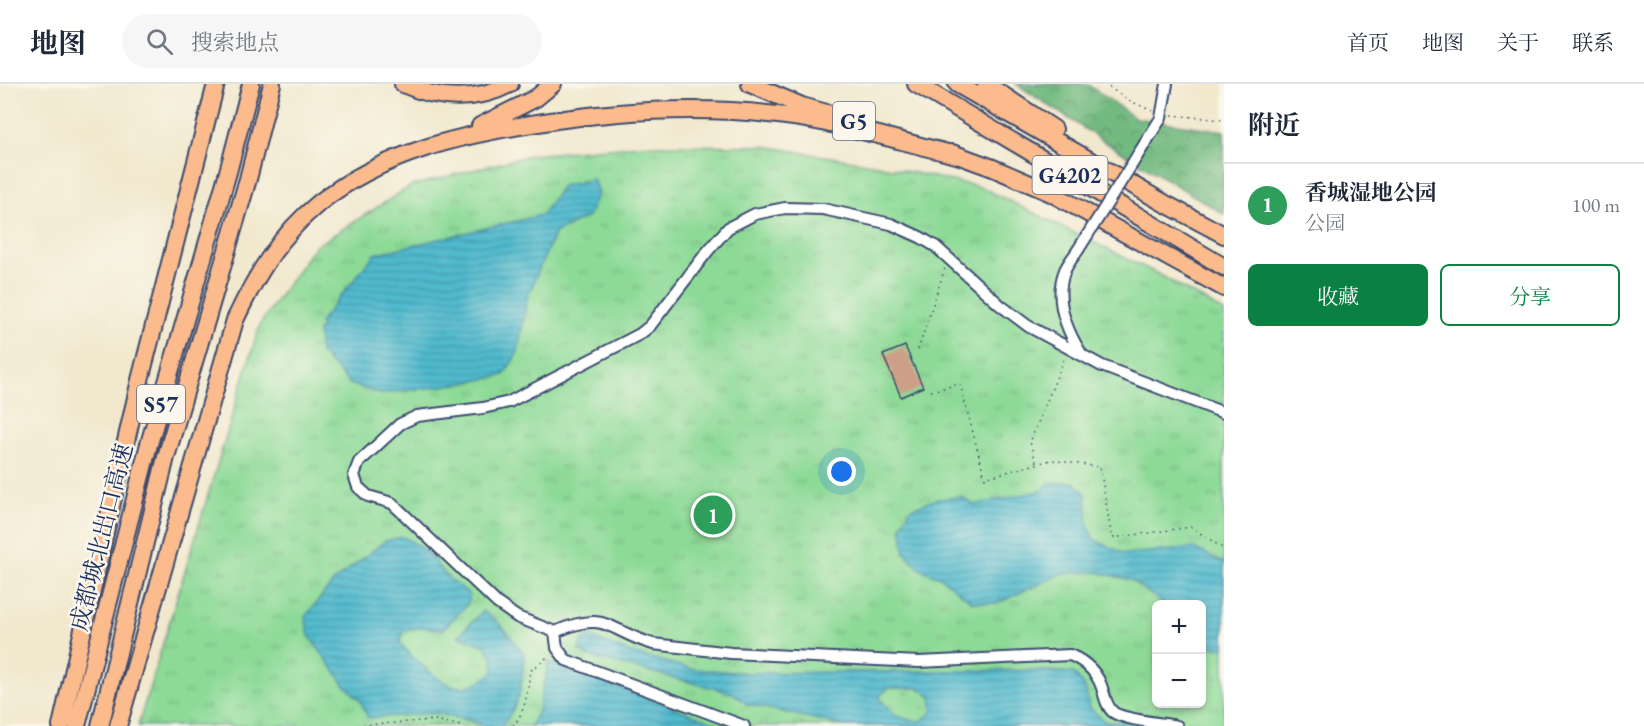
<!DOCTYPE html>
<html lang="zh">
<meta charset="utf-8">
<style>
body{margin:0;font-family:"EB Garamond","Noto Serif SC",serif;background:#f6f6f7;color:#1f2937}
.controls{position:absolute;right:18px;bottom:18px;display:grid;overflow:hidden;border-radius:9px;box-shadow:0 3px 9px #0003}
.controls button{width:54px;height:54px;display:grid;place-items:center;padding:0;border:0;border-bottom:2px solid #e0e1e3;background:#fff;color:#1f2937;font:30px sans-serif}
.you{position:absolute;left:842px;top:388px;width:21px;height:21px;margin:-15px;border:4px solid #fff;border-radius:50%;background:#1a73e8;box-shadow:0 0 0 9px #1a73e833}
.badge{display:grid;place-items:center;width:39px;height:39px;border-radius:50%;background:#0b8043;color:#fff;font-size:20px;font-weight:700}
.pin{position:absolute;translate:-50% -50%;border:3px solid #fff;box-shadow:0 2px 6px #0006}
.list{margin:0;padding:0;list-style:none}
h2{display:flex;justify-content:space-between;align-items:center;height:78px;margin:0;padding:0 24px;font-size:26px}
h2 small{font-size:20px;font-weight:400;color:#747a83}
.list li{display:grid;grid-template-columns:39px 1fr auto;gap:18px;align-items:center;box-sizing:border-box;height:84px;padding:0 24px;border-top:2px solid #e0e1e3}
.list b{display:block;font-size:22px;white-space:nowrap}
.list p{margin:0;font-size:20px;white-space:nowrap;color:#747a83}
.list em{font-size:20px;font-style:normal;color:#747a83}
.actions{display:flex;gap:12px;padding:18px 24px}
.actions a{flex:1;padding:14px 0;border:2px solid #0b8043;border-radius:9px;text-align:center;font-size:21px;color:#0b8043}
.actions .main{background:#0b8043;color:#fff}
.icon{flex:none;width:33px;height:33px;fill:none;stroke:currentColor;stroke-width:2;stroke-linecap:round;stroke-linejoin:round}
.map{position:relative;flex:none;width:1224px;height:642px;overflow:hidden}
header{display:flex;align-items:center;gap:36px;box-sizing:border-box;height:84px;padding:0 30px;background:#fff;border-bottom:2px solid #e0e1e3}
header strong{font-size:28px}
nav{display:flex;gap:33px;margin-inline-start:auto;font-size:21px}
.search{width:420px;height:54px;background:#f6f6f7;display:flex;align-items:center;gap:15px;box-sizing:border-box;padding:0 21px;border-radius:33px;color:#747a83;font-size:22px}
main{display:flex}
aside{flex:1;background:#fff}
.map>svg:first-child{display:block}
.forest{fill:url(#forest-crowns);stroke:#46746f;stroke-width:1.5}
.park{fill:url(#park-tufts);stroke:#54847a;stroke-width:1.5;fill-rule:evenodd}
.water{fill:url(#water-rules);stroke:#367496;stroke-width:1.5;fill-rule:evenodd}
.building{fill:#ce9f87}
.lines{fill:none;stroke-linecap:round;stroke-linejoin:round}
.minor-casing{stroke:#3b4b6f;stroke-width:14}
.highway-casing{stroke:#3b4b6f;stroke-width:20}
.path{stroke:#3b4b6f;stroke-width:1.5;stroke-dasharray:1.5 4.5;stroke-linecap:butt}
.minor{stroke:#fff;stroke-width:10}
.highway{stroke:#fbbb8c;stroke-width:16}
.minor-bridge-casing{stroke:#3b4b6f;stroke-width:14;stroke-linecap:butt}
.minor-bridge{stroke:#fff;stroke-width:10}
.labels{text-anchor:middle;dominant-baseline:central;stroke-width:5;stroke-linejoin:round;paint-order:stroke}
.shield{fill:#fbf7ec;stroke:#5e6b89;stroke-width:1.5}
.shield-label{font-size:22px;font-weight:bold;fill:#1b2f5e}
.street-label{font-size:24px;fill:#1b2f5e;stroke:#fbf7ec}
</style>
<header>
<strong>地图</strong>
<div class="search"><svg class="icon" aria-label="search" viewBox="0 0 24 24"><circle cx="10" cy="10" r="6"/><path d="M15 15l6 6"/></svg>搜索地点</div>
<nav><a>首页</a><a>地图</a><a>关于</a><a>联系</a></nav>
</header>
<main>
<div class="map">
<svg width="1224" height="642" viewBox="0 0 1224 642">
<defs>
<pattern id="forest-crowns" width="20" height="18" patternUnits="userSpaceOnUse" patternTransform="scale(1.5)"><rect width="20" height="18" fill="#72ba80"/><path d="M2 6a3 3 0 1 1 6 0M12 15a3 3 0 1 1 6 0" fill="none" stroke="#5d986c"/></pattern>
<pattern id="park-tufts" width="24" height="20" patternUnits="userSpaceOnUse" patternTransform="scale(1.5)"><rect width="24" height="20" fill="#8dda97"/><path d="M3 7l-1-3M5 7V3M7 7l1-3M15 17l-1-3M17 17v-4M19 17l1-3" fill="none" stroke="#79bb85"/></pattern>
<pattern id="water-rules" width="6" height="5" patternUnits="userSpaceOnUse" patternTransform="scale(1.5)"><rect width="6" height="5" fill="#51bace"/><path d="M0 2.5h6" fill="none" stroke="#4298aa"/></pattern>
</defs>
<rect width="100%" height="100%" fill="#fbf7ec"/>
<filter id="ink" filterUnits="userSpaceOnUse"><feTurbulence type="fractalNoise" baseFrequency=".0167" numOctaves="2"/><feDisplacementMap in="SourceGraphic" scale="12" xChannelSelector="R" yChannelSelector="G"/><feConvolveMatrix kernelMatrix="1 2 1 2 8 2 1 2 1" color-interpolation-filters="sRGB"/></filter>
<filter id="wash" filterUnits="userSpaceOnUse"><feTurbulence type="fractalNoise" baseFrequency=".008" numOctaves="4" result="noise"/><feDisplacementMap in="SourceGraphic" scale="24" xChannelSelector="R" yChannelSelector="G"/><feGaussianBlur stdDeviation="1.35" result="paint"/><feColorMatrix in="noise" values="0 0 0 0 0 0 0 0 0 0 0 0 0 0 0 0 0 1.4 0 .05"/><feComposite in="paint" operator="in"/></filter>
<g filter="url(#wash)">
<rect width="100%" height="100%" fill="#f1e8cd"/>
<path class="forest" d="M 1016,0 L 1087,0 L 1135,34 L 1224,47 L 1224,130 L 1108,60 Z"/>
<path class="park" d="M 643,61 L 764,62 L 872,80 L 981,103 L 1158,190 L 1224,228 L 1224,642 L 138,642 L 260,240 L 314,163 L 411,102 L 531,71 ZM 1156,520 L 1202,520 L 1202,620 L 1156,620 Z"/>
<path class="water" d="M 593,95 L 598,109 L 588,133 L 555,148 L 527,214 L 518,268 L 504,291 L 465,299 L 381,310 L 350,300 L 320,269 L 318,247 L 321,243 L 319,239 L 375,170 L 542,131 L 562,102 Z
M 1074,398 L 1086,410 L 1088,439 L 1093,455 L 1125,470 L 1194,464 L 1224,479 L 1224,564 L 1202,561 L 1202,520 L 1164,520 L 1131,496 L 1097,488 L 1063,489 L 998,519 L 972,518 L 940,493 L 920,485 L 905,469 L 901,442 L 911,424 L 937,415 L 961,413 L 974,421 L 1040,407 L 1050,399 Z
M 402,453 C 429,464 431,476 450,495 C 456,500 463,505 469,510 L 468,520 L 442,546 L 422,543 L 403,548 L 400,558 C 406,568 414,575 423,582 C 449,606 464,611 494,588 L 493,574 L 485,561 L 458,552 L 483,527 L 501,541 L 524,570 C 522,599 522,619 501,642 L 483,642 L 476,638 L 436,629 L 368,634 L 360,616 L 344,600 L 309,552 L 305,533 L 335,496 L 385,457 Z
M 590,553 L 631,569 L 692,585 L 750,589 L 1037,586 L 1073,589 L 1084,601 L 1090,624 L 1105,638 L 1136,638 L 1157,642 L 846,642 L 747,620 L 733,609 L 587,572 L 579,566 L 582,557 ZM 888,604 L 919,604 L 931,613 L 933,627 L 921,637 C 899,636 893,631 879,613 Z
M 549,578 L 724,642 L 530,642 L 537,630 Z"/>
<g id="blocks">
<path class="building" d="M 905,262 L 923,303 L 901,313 L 883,271 Z"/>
</g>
</g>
<g filter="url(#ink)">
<use href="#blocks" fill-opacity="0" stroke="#3b4b6f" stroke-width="1.5"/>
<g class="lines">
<defs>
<path id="minor" d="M 1144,61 L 1161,34 L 1167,0
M 1078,166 C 1074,172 1068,179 1065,186 C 1053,215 1067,247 1082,271
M 555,548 C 607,525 608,547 653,560 L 731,569 L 919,578 L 1070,571 C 1087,578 1098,589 1103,607 C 1105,614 1107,623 1113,628 C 1123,636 1162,639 1177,642
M 744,642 L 566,576 L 557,564 L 555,548 L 517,533 L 497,519 L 392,419 L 368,412 L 358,403 L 354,391 L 359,378 L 400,340 L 417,332 L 483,324 L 509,318 L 640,250 L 650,242 L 707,168 L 728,144 L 755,130 L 785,124 L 823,125 L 891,140 L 920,153 L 935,162 L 1000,221 L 1028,242 L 1102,282 L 1224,329"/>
<path id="highway" d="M 403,0 C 438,16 476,18 510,0
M 750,0 L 802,22 L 830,30
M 916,0 L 1224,183
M 957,0 L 1164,119 L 1224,151
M 986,0 L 1054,45
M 480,42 L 536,14 L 553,0
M 952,69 L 993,84 L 1051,109 L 1224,204
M 61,642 L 140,296 L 216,0
M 77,642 L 149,360 L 228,88 L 251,0
M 100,642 L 166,373 L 248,95 L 272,0
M 118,642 L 235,236 C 256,191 280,151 319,119 C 382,69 460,51 538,39 C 625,25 714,21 801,34 C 855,43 907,59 960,72"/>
</defs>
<use href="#minor" class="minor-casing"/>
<use href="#highway" class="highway-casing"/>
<path class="path" d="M 1104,0 L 1130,17 L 1153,27
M 1172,31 L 1224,36
M 918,266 L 945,184
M 931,307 L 960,300 L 985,394 L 1051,376 L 1100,383 L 1112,454 L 1191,443 L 1224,465
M 1036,378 L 1030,358 L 1065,273
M 351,642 L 436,636 L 461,642
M 513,642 C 526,627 528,606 530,587 L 550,571"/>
<use href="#minor" class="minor"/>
<use href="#highway" class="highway"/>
<defs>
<path id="minor-bridge" d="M 1078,166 L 1144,61"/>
</defs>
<use href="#minor-bridge" class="minor-bridge-casing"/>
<use href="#minor-bridge" class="minor-bridge"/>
</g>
</g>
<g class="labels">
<g class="shield">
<rect x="833" y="18" width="42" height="38" rx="4.5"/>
<rect x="1032.5" y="72" width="75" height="38" rx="4.5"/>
<rect x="137" y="301" width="48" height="38" rx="4.5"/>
</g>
<g class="shield-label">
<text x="854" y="37">G5</text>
<text x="1070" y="91">G4202</text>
<text x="161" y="320">S57</text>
</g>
<g class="street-label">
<text transform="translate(101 453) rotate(-76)">成都城北出口高速</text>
</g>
</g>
</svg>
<div class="controls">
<button>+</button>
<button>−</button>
</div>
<div class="you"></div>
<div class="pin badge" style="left:713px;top:431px;background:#2e9e5b">1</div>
</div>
<aside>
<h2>附近<small></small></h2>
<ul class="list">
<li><span class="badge" style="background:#2e9e5b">1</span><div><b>香城湿地公园</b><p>公园</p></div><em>100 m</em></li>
</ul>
<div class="actions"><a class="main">收藏</a><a>分享</a></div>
</aside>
</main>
